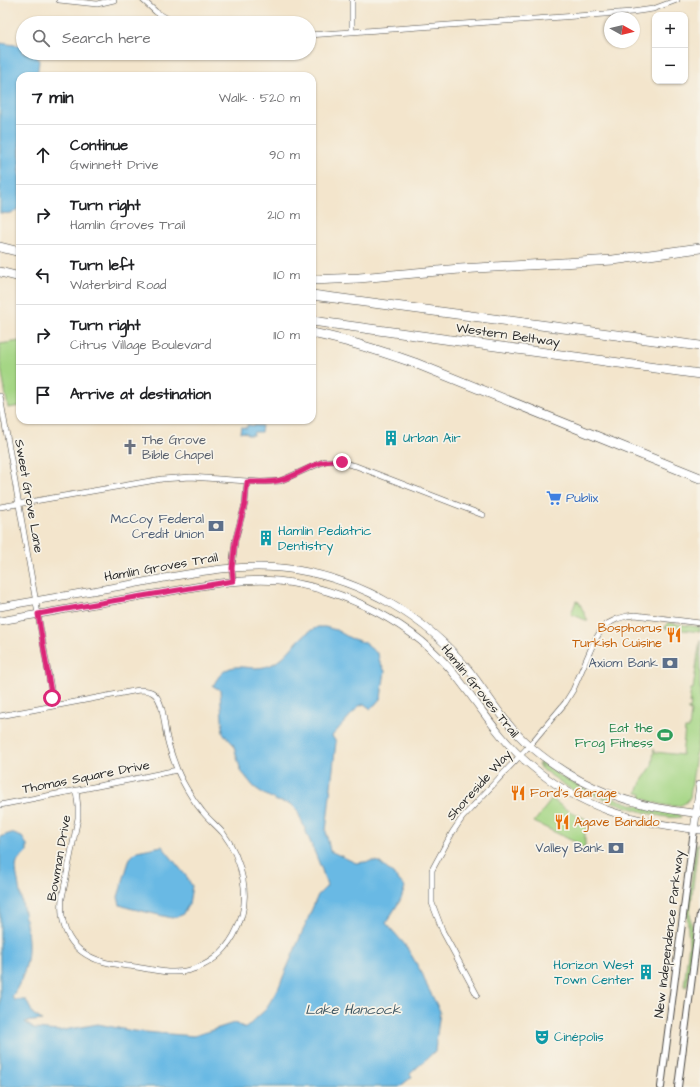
<!DOCTYPE html>
<meta charset="utf-8">
<style>
body{margin:0;font-family:"Architects Daughter",sans-serif;background:#f6f6f6;color:#202124}
.controls{position:absolute;right:12px;top:12px;display:grid;overflow:hidden;border-radius:8px;box-shadow:0 1px 3px #0004}
.controls button{width:36px;height:36px;display:grid;place-items:center;padding:0;border:0;border-bottom:1px solid #e0e0e0;background:#fff;color:#202124;font:20px sans-serif}
.compass{position:absolute;left:604px;top:12px;width:36px;height:36px;border-radius:50%;background:#fff;box-shadow:0 1px 3px #0004;rotate:98deg}
.stop{position:absolute;width:12px;height:12px;margin:-9px;border:3px solid #db2777;border-radius:50%;background:#fff}
.stop.end{background:#db2777;border-color:#fff;box-shadow:0 1px 4px #0008}
.list{margin:0;padding:0;list-style:none}
h2{display:flex;justify-content:space-between;align-items:center;height:52px;margin:0;padding:0 16px;font-size:17px}
h2 small{font-size:13px;font-weight:400;color:#757577}
.list li{display:grid;grid-template-columns:26px 1fr auto;gap:12px;align-items:center;box-sizing:border-box;height:60px;padding:0 16px;border-top:1px solid #e0e0e0}
.list b{display:block;font-size:15px;white-space:nowrap}
.list p{margin:0;font-size:13px;white-space:nowrap;color:#757577}
.list em{font-size:13px;font-style:normal;color:#757577}
.icon{flex:none;width:22px;height:22px;fill:none;stroke:currentColor;stroke-width:2;stroke-linecap:round;stroke-linejoin:round}
.map{position:relative;flex:none;width:700px;height:1087px;overflow:hidden}
.search{position:absolute;background:#fff;box-shadow:0 1px 3px #0004;left:16px;top:16px;width:300px;height:44px;display:flex;align-items:center;gap:10px;box-sizing:border-box;padding:0 14px;border-radius:22px;color:#757577;font-size:15px}
.panel{position:absolute;background:#fff;box-shadow:0 1px 3px #0004;left:16px;top:72px;width:300px;height:352px;border-radius:12px}
.map>svg:first-child{display:block}
.green{fill:#a5d685;stroke:#688058}
.water{fill:#69b9e4;stroke:#4a7288}
.lines{fill:none;stroke-linecap:round;stroke-linejoin:round}
.minor-casing{stroke:#494743;stroke-width:6}
.tertiary-casing{stroke:#494743;stroke-width:8}
.secondary-casing{stroke:#494743;stroke-width:8}
.motorway-casing{stroke:#494743;stroke-width:10}
.minor{stroke:#fff;stroke-width:5}
.tertiary{stroke:#fff;stroke-width:6}
.secondary{stroke:#fff;stroke-width:7}
.motorway{stroke:#fff;stroke-width:9}
.route{stroke:#db2777;stroke-width:5}
.labels{text-anchor:middle;dominant-baseline:central;stroke-width:3.5;stroke-linejoin:round;paint-order:stroke}
.street-label{font-size:13px;fill:#2b2b2b;stroke:#f7f3e8}
.culture-label{font-size:13px;fill:#0d838f;stroke:#f7f3e8;text-anchor:start}
.worship-label{font-size:13px;fill:#5b616d;stroke:#f7f3e8;text-anchor:start}
.shop-label{font-size:13px;fill:#366cbe;stroke:#f7f3e8;text-anchor:start}
.service-label{font-size:13px;fill:#4e5e75;stroke:#f7f3e8;text-anchor:end}
.food-label{font-size:13px;fill:#c56008;stroke:#f7f3e8;text-anchor:start}
.leisure-label{font-size:13px;fill:#27864d;stroke:#f7f3e8;text-anchor:end}
.water-label{font-size:14px;font-style:italic;fill:#3e5662;stroke:#f7f3e8}
</style>
<div class="map">
<svg width="700" height="1087" viewBox="0 0 700 1087">
<rect width="100%" height="100%" fill="#f7f3e8"/>
<filter id="ink" filterUnits="userSpaceOnUse"><feTurbulence type="fractalNoise" baseFrequency=".025" numOctaves="2"/><feDisplacementMap in="SourceGraphic" scale="8" xChannelSelector="R" yChannelSelector="G"/><feConvolveMatrix kernelMatrix="1 2 1 2 8 2 1 2 1" color-interpolation-filters="sRGB"/></filter>
<filter id="wash" filterUnits="userSpaceOnUse"><feTurbulence type="fractalNoise" baseFrequency=".012" numOctaves="4" result="noise"/><feDisplacementMap in="SourceGraphic" scale="16" xChannelSelector="R" yChannelSelector="G"/><feGaussianBlur stdDeviation="0.9" result="paint"/><feColorMatrix in="noise" values="0 0 0 0 0 0 0 0 0 0 0 0 0 0 0 0 0 1.4 0 .05"/><feComposite in="paint" operator="in"/></filter>
<g filter="url(#wash)">
<rect width="100%" height="100%" fill="#f3e5cc"/>
<path class="green" d="M 20,341 L 20,406 L 8,408 L 0,362 L 0,344 Z
M 576,601 L 579,602 L 588,621 L 571,614 Z
M 669,623 L 700,627 L 700,632 L 665,628 L 666,625 Z
M 700,640 L 700,725 L 690,797 C 683,812 662,805 649,801 L 646,799 L 641,798 L 642,794 L 637,793 L 641,782 L 652,766 L 654,749 L 655,752 L 682,755 L 685,729 L 689,729 L 691,711 L 688,710 L 688,708 L 690,710 L 691,702 L 689,704 L 691,689 L 693,689 Z
M 541,762 L 560,776 L 588,791 L 602,794 L 634,805 L 679,814 L 681,817 C 664,820 630,808 613,802 L 612,800 L 609,800 L 594,795 L 592,793 L 590,794 L 572,790 L 539,767 L 538,764 L 543,767 L 539,763 Z
M 552,799 L 567,810 L 590,821 L 585,833 L 585,848 L 578,846 L 579,844 L 534,822 Z
M 698,844 L 690,913 L 693,943 L 687,986 L 686,987 L 684,986 L 689,944 L 687,914 L 695,850 L 696,845 Z"/>
<path class="water" d="M 0,43 L 23,46 L 23,53 L 35,53 L 39,61 L 37,76 L 20,76 L 20,205 C 16,214 9,214 0,213 Z
M 247,425 L 262,426 L 261,432 L 254,432 L 253,435 L 247,435 L 247,433 L 240,432 L 241,427 L 247,428 Z
M 318,627 L 325,627 L 336,630 L 350,638 L 363,642 L 378,654 L 380,663 L 385,671 L 381,698 L 371,709 L 364,704 L 359,706 L 332,736 L 336,742 L 326,831 L 330,851 L 356,863 L 373,861 L 379,862 L 394,875 L 405,887 L 401,899 L 386,923 L 406,946 L 423,975 L 427,986 L 440,1011 L 435,1051 L 410,1074 L 412,1077 L 399,1087 L 0,1087 L 0,837 L 11,833 L 22,837 L 27,845 L 27,852 C 24,855 18,859 17,863 C 15,868 17,876 18,881 C 21,902 29,928 28,949 C 28,967 21,982 12,997 L 14,1000 L 26,1000 L 33,1014 L 42,1020 L 25,1022 L 34,1029 L 59,1031 L 98,1024 L 133,1031 L 194,1036 L 234,1023 L 246,1028 L 265,1010 L 278,989 L 318,895 L 327,886 L 322,870 L 297,810 L 291,804 L 277,801 L 264,794 L 254,787 L 241,771 L 233,744 L 223,733 L 220,690 L 213,686 C 230,653 246,675 271,665 C 290,656 298,634 318,627 Z
M 162,846 L 186,876 L 192,886 L 189,904 L 182,915 L 172,918 L 129,908 L 120,905 L 118,897 L 130,858 L 137,851 Z"/>
</g>
<g filter="url(#ink)">
<g class="lines">
<defs>
<path id="minor" d="M 59,0 L 97,4 L 114,0
M 143,0 L 156,12 L 175,23
M 352,32 L 352,0
M 309,35 L 632,12 L 653,9 L 677,0
M 0,396 L 54,706
M 0,507 L 162,479 L 191,477 L 261,482 L 280,481 L 325,461 L 335,461 L 356,466 L 483,515
M 233,581 L 232,568 L 235,541 L 245,504 L 247,482
M 0,716 L 139,690 C 144,690 149,690 153,693 C 164,700 164,727 167,738 C 169,747 172,756 175,764 C 180,779 192,799 202,811 C 208,819 216,825 223,833 C 233,846 240,864 243,880 C 250,918 229,960 190,970 C 173,975 154,970 136,967 C 125,965 112,965 101,961 C 71,952 59,928 62,898 L 78,818 L 78,807 L 76,790
M 0,805 L 129,780 L 177,770
M 477,995 L 443,932 L 432,903 L 432,870 L 452,833 L 462,818 L 529,746 L 565,703 L 573,690 L 594,642 L 600,632 L 607,624 L 617,619 L 627,616 L 635,615 L 700,623"/>
<path id="tertiary" d="M 661,1087 L 694,830
M 678,1087 L 700,914"/>
<path id="secondary" d="M 0,607 C 44,599 88,592 133,584 C 187,574 242,561 297,570 C 363,581 426,617 468,669 C 489,695 504,724 530,746 C 560,772 599,793 638,803 C 658,809 679,811 700,814
M 0,621 C 57,611 115,600 172,591 C 207,585 242,578 278,581 C 344,588 415,624 456,676 C 480,706 499,739 529,764 C 582,809 633,822 700,830
M 694,830 L 700,784"/>
<path id="motorway" d="M 0,247 L 20,252
M 0,272 L 20,277
M 312,280 L 359,278 L 460,269 L 613,260 L 700,248
M 312,295 L 700,346
M 312,321 L 700,374
M 312,333 C 347,340 381,351 415,363 L 700,478"/>
</defs>
<use href="#minor" class="minor-casing"/>
<use href="#tertiary" class="tertiary-casing"/>
<use href="#secondary" class="secondary-casing"/>
<use href="#motorway" class="motorway-casing"/>
<use href="#minor" class="minor"/>
<use href="#tertiary" class="tertiary"/>
<use href="#secondary" class="secondary"/>
<use href="#motorway" class="motorway"/>
</g>
</g>
<g class="lines" filter="url(#ink)">
<path class="route" d="M 52,698 L 38,614 L 112,601 L 233,581 L 232,568 L 235,541 L 245,504 L 247,482 C 258,482 270,483 281,480 C 303,474 317,457 342,462"/>
</g>
<defs>
<symbol id="building-bare" viewBox="-9 -9 18 18"><path d="M-4-6H4V6H1V3H-1V6H-4ZM-2.5-4.3h1.7v1.8h-1.7ZM.8-4.3h1.7v1.8H.8ZM-2.5-1h1.7V.8h-1.7ZM.8-1h1.7V.8H.8Z" fill="#0f9aa8" stroke="#f7f3e8" stroke-width="2.5" paint-order="stroke"/></symbol>
<symbol id="church-bare" viewBox="-9 -9 18 18"><path d="M-1.2-6h2.4v3.5h3.3v2.4h-3.3V6h-2.4V-.1h-3.3v-2.4h3.3Z" fill="#6b7280" stroke="#f7f3e8" stroke-width="2.5" paint-order="stroke"/></symbol>
<symbol id="supermarket-bare" viewBox="-9 -9 18 18"><path d="M-6-5.5h2.5l.6 2H6L4.5 2H-2.5L-4.4-4H-6ZM-1.5 3.2a1.3 1.3 0 1 0 .1 0ZM3 3.2a1.3 1.3 0 1 0 .1 0Z" fill="#3f7fe0" stroke="#f7f3e8" stroke-width="2.5" paint-order="stroke"/></symbol>
<symbol id="bank-bare" viewBox="-9 -9 18 18"><path d="M-6-4H6V4H-6ZM0-2.3a2.3 2.3 0 1 0 0 4.6a2.3 2.3 0 1 0 0-4.6Z" fill="#5c6f8a" stroke="#f7f3e8" stroke-width="2.5" paint-order="stroke"/></symbol>
<symbol id="restaurant-bare" viewBox="-9 -9 18 18"><path d="M-5-6h1v4h1v-4h1v4h1v-4h1v5L-1.5 .5V6h-2V.5L-5-1ZM5-6V6H3V1.5H1.5Q1.5-4 5-6Z" fill="#e8710a" stroke="#f7f3e8" stroke-width="2.5" paint-order="stroke"/></symbol>
<symbol id="stadium-bare" viewBox="-9 -9 18 18"><path d="M0-5a6.5 5 0 1 0 0 10a6.5 5 0 1 0 0-10ZM-3.5-1.8h7v3.6h-7Z" fill="#2e9e5b" stroke="#f7f3e8" stroke-width="2.5" paint-order="stroke"/></symbol>
<symbol id="theatre-bare" viewBox="-9 -9 18 18"><path d="M-5-5.5Q0-4 5-5.5V0Q5 5 0 6Q-5 5-5 0ZM-3.3-2.5H-1v1.5H-3.3ZM1-2.5H3.3v1.5H1ZM-2.8 1Q0 5.5 2.8 1Z" fill="#0f9aa8" stroke="#f7f3e8" stroke-width="2.5" paint-order="stroke"/></symbol>
</defs>
<g fill-rule="evenodd">
<use href="#building-bare" x="380" y="427" width="22" height="22"/>
<use href="#church-bare" x="119" y="436" width="22" height="22"/>
<use href="#supermarket-bare" x="543" y="487" width="22" height="22"/>
<use href="#bank-bare" x="205" y="515" width="22" height="22"/>
<use href="#building-bare" x="255" y="527" width="22" height="22"/>
<use href="#restaurant-bare" x="663" y="624" width="22" height="22"/>
<use href="#bank-bare" x="659" y="652" width="22" height="22"/>
<use href="#stadium-bare" x="654" y="724" width="22" height="22"/>
<use href="#restaurant-bare" x="507" y="782" width="22" height="22"/>
<use href="#restaurant-bare" x="551" y="811" width="22" height="22"/>
<use href="#bank-bare" x="605" y="837" width="22" height="22"/>
<use href="#building-bare" x="635" y="961" width="22" height="22"/>
<use href="#theatre-bare" x="531" y="1026" width="22" height="22"/>
</g>
<g class="labels">
<g class="street-label">
<text transform="translate(508 335) rotate(8)">Western Beltway</text>
<text transform="translate(29 496) rotate(80)">Sweet Grove Lane</text>
<text transform="translate(161 567) rotate(-10)">Hamlin Groves Trail</text>
<text transform="translate(480 691) rotate(51)">Hamlin Groves Trail</text>
<text transform="translate(86 777) rotate(-11)">Thomas Square Drive</text>
<text transform="translate(479 785) rotate(-48)">Shoreside Way</text>
<text transform="translate(59 858) rotate(-80)">Bowman Drive</text>
<text transform="translate(669 934) rotate(-83)">New Independence Parkway</text>
</g>
<g class="culture-label">
<text x="403" y="438">Urban Air</text>
<text x="278" y="531">Hamlin Pediatric<tspan x="278" dy="15">Dentistry</tspan></text>
<text x="634" y="965" text-anchor="end">Horizon West<tspan x="634" dy="15">Town Center</tspan></text>
<text x="554" y="1037">Cinépolis</text>
</g>
<g class="worship-label">
<text x="142" y="440">The Grove<tspan x="142" dy="15">Bible Chapel</tspan></text>
</g>
<g class="shop-label">
<text x="566" y="498">Publix</text>
</g>
<g class="service-label">
<text x="204" y="519">McCoy Federal<tspan x="204" dy="15">Credit Union</tspan></text>
<text x="658" y="663">Axiom Bank</text>
<text x="604" y="848">Valley Bank</text>
</g>
<g class="food-label">
<text x="662" y="628" text-anchor="end">Bosphorus<tspan x="662" dy="15">Turkish Cuisine</tspan></text>
<text x="530" y="793">Ford's Garage</text>
<text x="574" y="822">Agave Bandido</text>
</g>
<g class="leisure-label">
<text x="653" y="728">Eat the<tspan x="653" dy="15">Frog Fitness</tspan></text>
</g>
<g class="water-label">
<text x="353" y="1010">Lake Hancock</text>
</g>
</g>
</svg>
<div class="controls">
<button>+</button>
<button>−</button>
</div>
<svg class="compass" viewBox="-18 -18 36 36"><path d="M0-13l5 13h-10z" fill="#e53935"/><path d="M0 13l5-13h-10z" fill="#757577"/></svg>
<div class="stop" style="left:52px;top:698px"></div>
<div class="stop end" style="left:342px;top:462px"></div>
<div class="search"><svg class="icon" aria-label="search" viewBox="0 0 24 24"><circle cx="10" cy="10" r="6"/><path d="M15 15l6 6"/></svg>Search here</div>
<section class="panel">
<h2>7 min<small>Walk · 520 m</small></h2>
<ul class="list">
<li><svg class="icon" aria-label="ahead" viewBox="0 0 24 24"><path d="M12 20V5M6 11l6-6 6 6"/></svg><div><b>Continue</b><p>Gwinnett Drive</p></div><em>90 m</em></li>
<li><svg class="icon" aria-label="right" viewBox="0 0 24 24"><path d="M7 20v-9h11M14 6l5 5-5 5"/></svg><div><b>Turn right</b><p>Hamlin Groves Trail</p></div><em>210 m</em></li>
<li><svg class="icon" aria-label="left" viewBox="0 0 24 24"><path d="M17 20v-9H6M10 6l-5 5 5 5"/></svg><div><b>Turn left</b><p>Waterbird Road</p></div><em>110 m</em></li>
<li><svg class="icon" aria-label="right" viewBox="0 0 24 24"><path d="M7 20v-9h11M14 6l5 5-5 5"/></svg><div><b>Turn right</b><p>Citrus Village Boulevard</p></div><em>110 m</em></li>
<li><svg class="icon" aria-label="arrive" viewBox="0 0 24 24"><path d="M6 21V4h12l-3 4 3 4H6"/></svg><div><b>Arrive at destination</b></div></li>
</ul>
</section>
</div>
